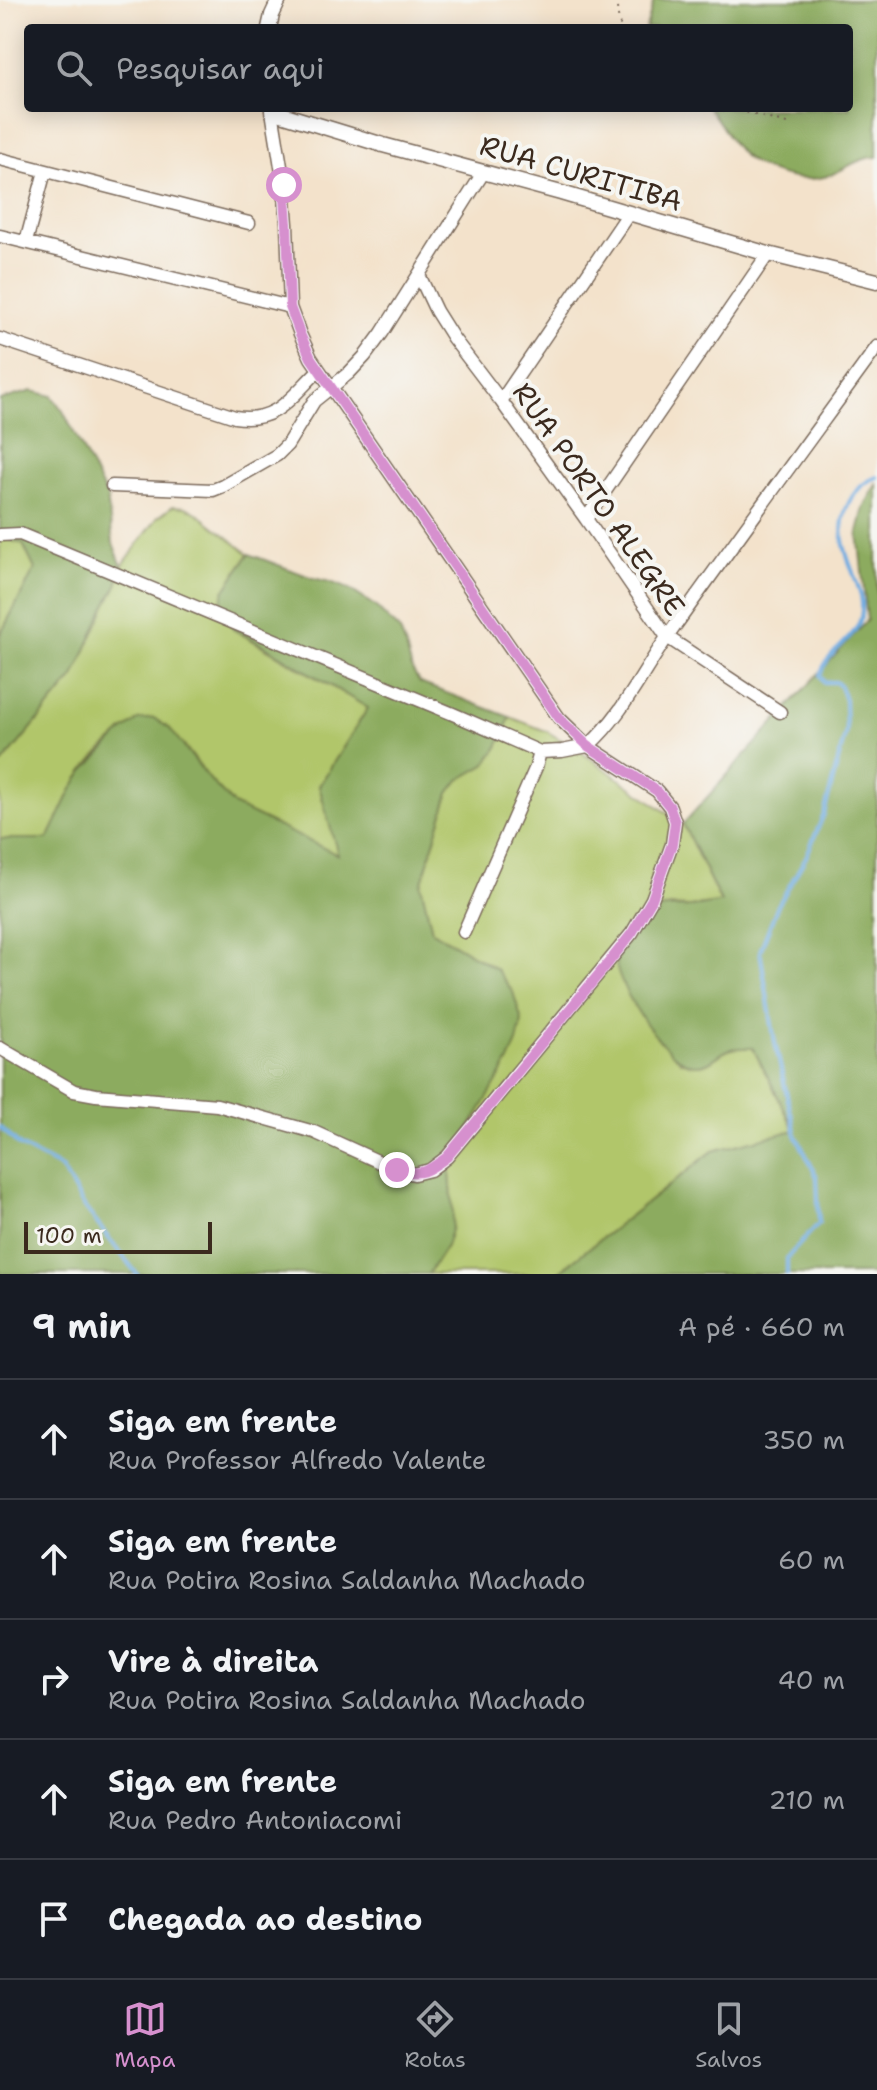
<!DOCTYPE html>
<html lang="pt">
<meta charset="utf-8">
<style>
body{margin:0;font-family:"Shantell Sans",sans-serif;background:#20242c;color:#f1f3f6}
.scale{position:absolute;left:24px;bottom:20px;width:188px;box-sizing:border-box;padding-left:8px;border:4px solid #3b2a1e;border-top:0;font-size:22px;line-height:28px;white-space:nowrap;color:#3b2a1e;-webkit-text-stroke:6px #f6f6f2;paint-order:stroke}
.stop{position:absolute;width:24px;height:24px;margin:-18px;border:6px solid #d690ce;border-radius:50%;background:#fff}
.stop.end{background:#d690ce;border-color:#fff;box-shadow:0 2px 8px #0008}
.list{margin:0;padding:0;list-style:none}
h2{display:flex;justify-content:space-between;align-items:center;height:104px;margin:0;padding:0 32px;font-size:34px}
h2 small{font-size:26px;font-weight:400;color:#9ea1a6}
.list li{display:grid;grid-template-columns:52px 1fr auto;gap:24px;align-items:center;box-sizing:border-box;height:120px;padding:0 32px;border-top:2px solid #363941}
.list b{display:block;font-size:30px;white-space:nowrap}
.list p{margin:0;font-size:26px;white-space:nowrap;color:#9ea1a6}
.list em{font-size:26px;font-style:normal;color:#9ea1a6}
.icon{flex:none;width:44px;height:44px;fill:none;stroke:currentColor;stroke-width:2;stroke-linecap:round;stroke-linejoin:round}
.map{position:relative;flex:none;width:877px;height:1274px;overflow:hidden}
.search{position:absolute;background:#171b24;box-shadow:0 4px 20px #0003;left:24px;right:24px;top:24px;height:88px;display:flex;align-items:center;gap:20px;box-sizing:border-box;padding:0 28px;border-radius:8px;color:#9ea1a6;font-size:30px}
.sheet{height:704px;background:#171b24}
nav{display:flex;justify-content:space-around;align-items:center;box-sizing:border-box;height:112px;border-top:2px solid #363941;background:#171b24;font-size:22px;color:#9ea1a6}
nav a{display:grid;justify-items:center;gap:4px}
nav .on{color:#d690ce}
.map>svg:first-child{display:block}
.green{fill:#b1c66a;stroke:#767844;stroke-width:2}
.forest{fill:#8cab5e;stroke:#646a3e;stroke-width:2}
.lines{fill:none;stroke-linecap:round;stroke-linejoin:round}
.stream{stroke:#6face1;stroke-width:4}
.minor-casing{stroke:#7b6a5b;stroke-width:15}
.tertiary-casing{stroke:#7b6a5b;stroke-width:17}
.path{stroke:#7b6a5b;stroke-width:2;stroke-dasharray:2 6;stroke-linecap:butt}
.minor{stroke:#fff;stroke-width:12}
.tertiary{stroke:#fff;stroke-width:14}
.route{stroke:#d690ce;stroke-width:10}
.labels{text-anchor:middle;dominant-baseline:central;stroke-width:8;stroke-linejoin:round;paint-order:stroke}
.street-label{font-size:28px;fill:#3b2a1e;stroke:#f6f6f2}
</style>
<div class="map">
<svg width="877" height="1274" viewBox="0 0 877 1274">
<rect width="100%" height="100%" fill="#f6f6f2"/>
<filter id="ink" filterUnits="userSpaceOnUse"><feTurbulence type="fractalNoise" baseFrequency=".0125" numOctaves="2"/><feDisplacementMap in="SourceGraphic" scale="16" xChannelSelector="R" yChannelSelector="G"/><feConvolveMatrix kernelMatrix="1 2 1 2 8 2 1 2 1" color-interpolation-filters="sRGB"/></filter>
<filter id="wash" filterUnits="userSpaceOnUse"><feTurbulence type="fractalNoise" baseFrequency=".006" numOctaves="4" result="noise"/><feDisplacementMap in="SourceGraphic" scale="32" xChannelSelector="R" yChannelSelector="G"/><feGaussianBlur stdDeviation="1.8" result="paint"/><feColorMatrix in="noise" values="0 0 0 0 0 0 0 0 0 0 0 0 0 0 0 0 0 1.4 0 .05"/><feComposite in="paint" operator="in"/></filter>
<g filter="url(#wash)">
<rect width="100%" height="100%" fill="#f3e2cb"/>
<path class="green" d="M 173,506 L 186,507 L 197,513 L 249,554 L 224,591 L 233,629 L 368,708 L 319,786 L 339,856 L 235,806 L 212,782 L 184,745 L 138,720 C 116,736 85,763 73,788 C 64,805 57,822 48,839 L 0,839 L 0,766 L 74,677 L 104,609 L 117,585 L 122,566 L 158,517 Z
M 0,537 L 23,544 L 35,569 L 0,635 Z
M 510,717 L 546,731 L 581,752 L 683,824 L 721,903 L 689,907 L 670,906 L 638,918 L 626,930 L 618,947 L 680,1061 C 713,1073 708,1055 732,1049 C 738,1047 746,1048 753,1048 L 795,1131 L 713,1151 L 556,1274 L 428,1274 L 446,1246 L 453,1213 L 450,1173 L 496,969 L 432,931 L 421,885 L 449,793 L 459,780 L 485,765 L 498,747 Z"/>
<path class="forest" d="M 654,0 L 877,0 L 877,157 C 857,157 843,172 824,177 C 797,184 755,171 737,149 C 726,136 720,120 708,108 L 849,108 L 849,28 L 646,28 Z
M 32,391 L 52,396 L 63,411 L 107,497 L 113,543 L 122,566 L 117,585 L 104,609 L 74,677 L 0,766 L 0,635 L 35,569 L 23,544 L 0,537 L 0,400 Z
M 877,483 L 877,1274 L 556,1274 L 713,1151 L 795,1130 L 753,1048 C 745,1048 735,1047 728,1050 C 717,1055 709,1066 695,1065 C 668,1065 617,988 616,962 C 616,946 625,928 637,919 C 653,906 671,908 690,907 C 700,906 710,904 721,902 L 683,824 L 867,620 L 858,532 L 864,507 Z
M 249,554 L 313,578 L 330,582 L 349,589 L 375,606 L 400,631 L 406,647 L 412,670 L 420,683 L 510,717 L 498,747 L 485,765 L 459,780 L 449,793 L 421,885 L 432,931 L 496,969 L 513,992 L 522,1021 L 517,1042 L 509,1061 L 454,1155 L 450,1173 L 453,1213 L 452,1227 L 446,1246 L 428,1274 L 0,1274 L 0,839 L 48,839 L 73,787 L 84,771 L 122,732 L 138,720 L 154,718 L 170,729 L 212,782 L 235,806 L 338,855 L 319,786 L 368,708 L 265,646 L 233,629 L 220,608 L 224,591 Z"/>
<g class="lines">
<path class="stream" d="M 0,1127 L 20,1146 L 61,1168 L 85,1208 L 137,1274
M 787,1274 L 787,1258 L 819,1223 L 817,1177 L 796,1135 L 775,1043 L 760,951 L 777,907 L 806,857 L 824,814 L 846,731 L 845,700 L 840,686 L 836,682 L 824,682 L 820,675 C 831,642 869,639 861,596 C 856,577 846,559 843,540 C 839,514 852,486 877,477"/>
</g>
</g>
<g filter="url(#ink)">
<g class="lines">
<defs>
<path id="minor" d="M 0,159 L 249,223
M 0,236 L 290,307
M 26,242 L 45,171
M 419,275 L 436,311 L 453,338 L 501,401 L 586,519 L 667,637 L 780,712
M 0,339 L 235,417 C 276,424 292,396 319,370
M 501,401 L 629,213
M 112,486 L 213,490 L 223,486 L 277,455 L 287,445 L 314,401 L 349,373 L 365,356 L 382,333 L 483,173
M 586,519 L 768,254
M 0,535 L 20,534 L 453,714 L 540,752
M 588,746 C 623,715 643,671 670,633 C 738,537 808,442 877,347
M 464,932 L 536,767 L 540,752 L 562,751 L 588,746
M 0,1048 L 74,1091 L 96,1095 L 217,1105 L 314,1132 L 397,1170 L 414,1174 L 430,1170 L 447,1157 L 632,933 L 652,899 L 672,844 L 675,822 L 670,807 L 657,791 L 588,746 L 559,718 L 311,358 L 300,334 L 290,307 L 287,224 L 284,185 L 272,111"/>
<path id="tertiary" d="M 269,28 L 272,15 L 279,0
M 272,108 L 272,111 L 383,145 L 561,193 L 768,254 L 877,281"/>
</defs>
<use href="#minor" class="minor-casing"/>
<use href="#tertiary" class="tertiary-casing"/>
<path class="path" d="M 616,0 L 619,23 L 622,28
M 731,108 L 787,124"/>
<use href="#minor" class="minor"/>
<use href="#tertiary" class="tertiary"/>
</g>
</g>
<g class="lines" filter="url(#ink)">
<path class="route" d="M 284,185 L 287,224 L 290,307 L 300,334 L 311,358 L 559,718 L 588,746 L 657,791 L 670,807 L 675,822 L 672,844 L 652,899 L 632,933 L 609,962 L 447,1157 C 427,1172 421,1176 397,1170"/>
</g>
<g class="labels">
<g class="street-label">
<text transform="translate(581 173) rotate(16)">RUA CURITIBA</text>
<text transform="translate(599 499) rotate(55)">RUA PORTO ALEGRE</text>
</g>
</g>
</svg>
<div class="scale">100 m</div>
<div class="stop" style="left:284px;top:185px"></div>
<div class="stop end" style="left:397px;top:1170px"></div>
<div class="search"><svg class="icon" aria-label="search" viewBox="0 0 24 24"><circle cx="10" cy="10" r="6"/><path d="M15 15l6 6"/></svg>Pesquisar aqui</div>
</div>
<section class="sheet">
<h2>9 min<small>A pé · 660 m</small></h2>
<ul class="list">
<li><svg class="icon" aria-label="ahead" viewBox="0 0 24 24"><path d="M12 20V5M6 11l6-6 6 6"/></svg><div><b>Siga em frente</b><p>Rua Professor Alfredo Valente</p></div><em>350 m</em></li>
<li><svg class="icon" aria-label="ahead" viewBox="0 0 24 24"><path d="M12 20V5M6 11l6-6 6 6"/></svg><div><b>Siga em frente</b><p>Rua Potira Rosina Saldanha Machado</p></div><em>60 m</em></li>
<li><svg class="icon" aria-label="right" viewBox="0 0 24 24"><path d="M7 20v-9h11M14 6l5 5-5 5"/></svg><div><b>Vire à direita</b><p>Rua Potira Rosina Saldanha Machado</p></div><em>40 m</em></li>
<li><svg class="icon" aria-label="ahead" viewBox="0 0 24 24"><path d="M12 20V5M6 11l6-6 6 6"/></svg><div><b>Siga em frente</b><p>Rua Pedro Antoniacomi</p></div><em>210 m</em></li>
<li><svg class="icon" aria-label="arrive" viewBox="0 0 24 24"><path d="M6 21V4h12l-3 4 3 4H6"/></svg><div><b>Chegada ao destino</b></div></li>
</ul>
</section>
<nav>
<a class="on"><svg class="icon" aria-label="map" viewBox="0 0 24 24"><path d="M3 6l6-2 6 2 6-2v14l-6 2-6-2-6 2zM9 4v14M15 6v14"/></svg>Mapa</a>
<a><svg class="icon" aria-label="directions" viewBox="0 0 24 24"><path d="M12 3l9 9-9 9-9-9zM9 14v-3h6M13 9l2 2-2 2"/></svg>Rotas</a>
<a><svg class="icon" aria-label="saved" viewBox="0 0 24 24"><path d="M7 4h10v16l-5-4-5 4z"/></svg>Salvos</a>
</nav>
